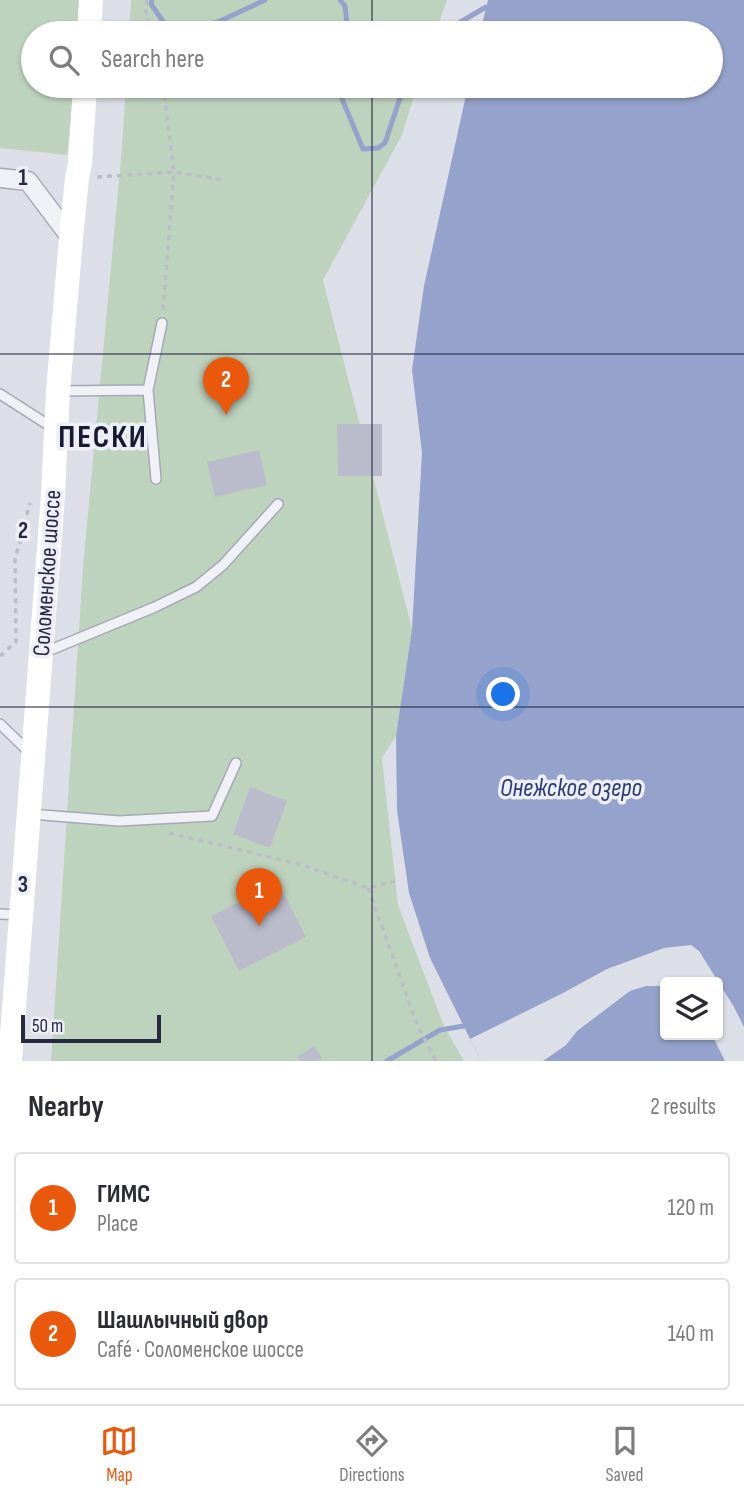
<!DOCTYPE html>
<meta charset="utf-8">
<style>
body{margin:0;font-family:"Sofia Sans Condensed",sans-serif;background:#f7f7f7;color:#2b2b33}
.controls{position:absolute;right:21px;bottom:21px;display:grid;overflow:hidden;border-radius:7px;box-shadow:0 2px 5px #0004}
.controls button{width:63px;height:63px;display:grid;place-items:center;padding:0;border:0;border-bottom:2px solid #e1e1e2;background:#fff;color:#2b2b33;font:35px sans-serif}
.scale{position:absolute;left:21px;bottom:18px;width:140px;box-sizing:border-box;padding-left:7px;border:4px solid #262940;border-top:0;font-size:19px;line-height:24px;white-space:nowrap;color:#262940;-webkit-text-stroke:5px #edeef6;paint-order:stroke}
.you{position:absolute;left:504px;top:695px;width:24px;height:24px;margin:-18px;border:5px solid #fff;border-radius:50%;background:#1a73e8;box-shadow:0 0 0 10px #1a73e833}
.badge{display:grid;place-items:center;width:46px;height:46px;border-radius:50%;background:#ea580c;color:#fff;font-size:23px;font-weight:700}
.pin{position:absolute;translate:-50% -58px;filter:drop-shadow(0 2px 4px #0008)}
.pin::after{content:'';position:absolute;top:37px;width:24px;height:21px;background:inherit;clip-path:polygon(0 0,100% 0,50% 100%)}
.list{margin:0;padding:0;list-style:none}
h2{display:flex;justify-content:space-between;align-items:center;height:91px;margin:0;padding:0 28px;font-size:30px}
h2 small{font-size:23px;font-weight:400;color:#7c7c81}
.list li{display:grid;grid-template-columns:46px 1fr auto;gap:21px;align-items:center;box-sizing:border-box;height:112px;margin:0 14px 14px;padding:0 14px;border:2px solid #e1e1e2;border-radius:7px}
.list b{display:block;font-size:26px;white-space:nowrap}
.list p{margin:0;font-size:23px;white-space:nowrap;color:#7c7c81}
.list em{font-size:23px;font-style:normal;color:#7c7c81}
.icon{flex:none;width:38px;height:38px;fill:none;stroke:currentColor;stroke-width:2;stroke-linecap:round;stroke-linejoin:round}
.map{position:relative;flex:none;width:744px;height:1061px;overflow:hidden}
.search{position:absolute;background:#fff;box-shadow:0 2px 5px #0004;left:21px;right:21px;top:21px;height:77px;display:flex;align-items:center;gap:18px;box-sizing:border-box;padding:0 24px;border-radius:38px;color:#7c7c81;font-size:26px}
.sheet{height:343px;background:#fff}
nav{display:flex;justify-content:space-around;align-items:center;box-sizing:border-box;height:98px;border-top:2px solid #e1e1e2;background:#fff;font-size:19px;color:#7c7c81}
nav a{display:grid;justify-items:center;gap:4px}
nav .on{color:#ea580c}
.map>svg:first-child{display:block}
.green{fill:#bed3be}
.water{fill:#95a2cb;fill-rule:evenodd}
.pier{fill:#dddfe8}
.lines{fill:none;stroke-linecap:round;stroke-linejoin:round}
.stream{stroke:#95a2cb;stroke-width:5}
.building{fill:#babccb}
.lane-casing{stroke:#a6a8b6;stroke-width:12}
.street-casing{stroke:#a6a8b6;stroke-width:21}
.path{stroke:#bbbdc7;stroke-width:3.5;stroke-dasharray:5 5;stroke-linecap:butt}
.lane{stroke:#f0f1f6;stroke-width:9}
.street{stroke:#f0f1f6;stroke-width:18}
.secondary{stroke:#fff;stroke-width:24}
.grid{fill:none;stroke:#262940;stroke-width:2;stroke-opacity:0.55}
.labels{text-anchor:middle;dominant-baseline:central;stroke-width:7;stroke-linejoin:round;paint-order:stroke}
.street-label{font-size:24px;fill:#262940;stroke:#edeef6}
.water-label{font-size:26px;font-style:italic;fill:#2d3b77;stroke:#edeef6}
.district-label{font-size:32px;font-weight:bold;letter-spacing:2px;fill:#181a31;stroke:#edeef6}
.grid-label{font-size:23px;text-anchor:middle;font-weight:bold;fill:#262940;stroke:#edeef6;stroke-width:7;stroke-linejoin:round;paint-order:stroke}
</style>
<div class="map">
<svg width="744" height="1061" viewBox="0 0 744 1061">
<rect width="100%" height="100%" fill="#dddfe8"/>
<path class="green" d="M 0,0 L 81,0 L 78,33 L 33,33 L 33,86 L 74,86 L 67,155 L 0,148 Z
M 131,0 L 447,0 L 435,33 L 129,33 Z
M 126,86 L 417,86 L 402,135 L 323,280 L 412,629 L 396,736 L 382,758 L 398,905 L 444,1026 L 464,1061 L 51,1061 L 83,567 L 121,159 Z"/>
<path class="water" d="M 488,0 L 744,0 L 744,1061 L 481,1061 L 430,958 L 409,893 L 397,810 L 396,736 L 412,629 L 422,453 L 412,370 L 424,286 L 468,86 L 711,86 L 711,33 L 480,33 ZM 665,982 L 718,982 L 718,1035 L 665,1035 Z"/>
<path class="pier" d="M 691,945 L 699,951 L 734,1007 L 744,1027 L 744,1061 L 725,1061 L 712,1035 L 718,1035 L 718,982 L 665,982 L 665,986 L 646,986 L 630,991 L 577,1031 L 566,1045 L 543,1061 L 481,1061 L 470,1039 L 563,993 L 607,969 L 664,948 Z"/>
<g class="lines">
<path class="stream" d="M 152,0 L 151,4 L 171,33 L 218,22 L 265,0
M 340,0 L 345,6 L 348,33
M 442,33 L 486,7
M 344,86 L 340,94 L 363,149 L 378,148 L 385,143 L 404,86
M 387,1061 L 440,1030 L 464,1026"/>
</g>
<path class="building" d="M 337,424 L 382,424 L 382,476 L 338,476 Z
M 259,450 L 267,485 L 215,497 L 207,462 Z
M 250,787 L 287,801 L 270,848 L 233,834 Z
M 278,882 L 306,937 L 239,971 L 211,916 Z
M 314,1046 L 322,1058 L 317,1061 L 300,1061 L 297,1057 Z"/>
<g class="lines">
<defs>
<path id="lane" d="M 60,391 L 148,390
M 0,394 L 53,428
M 156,479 L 148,390 L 162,323
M 43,653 L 155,607 L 196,587 L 223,565 L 278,504
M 0,724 L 29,752
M 30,814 L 119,821 L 212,816 L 236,763
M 0,914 L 19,915"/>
<path id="street" d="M 0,178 L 28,181 L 71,238"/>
</defs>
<use href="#lane" class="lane-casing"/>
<use href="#street" class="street-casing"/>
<path class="path" d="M 147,0 L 145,9 L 152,33
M 163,86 L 174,172 L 163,310
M 97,177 L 174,172 L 224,180
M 0,656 L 16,642 L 15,559 L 30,503
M 169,833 L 299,864 L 368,888 L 399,880
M 368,888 L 417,1024 L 436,1061"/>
<use href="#lane" class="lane"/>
<use href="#street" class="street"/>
<path class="secondary" d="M 89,33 L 91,0
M 10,1061 L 53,495 L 58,391 L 71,238 L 77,178 L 80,164 L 85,86"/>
</g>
<path class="grid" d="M 372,0 L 372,33M 372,86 L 372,1061M 0,354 L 744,354M 0,707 L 744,707"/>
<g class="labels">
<g class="street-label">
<text transform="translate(47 573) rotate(-86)">Соломенское шоссе</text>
</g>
<g class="water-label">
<text x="571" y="788">Онежское озеро</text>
</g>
<g class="district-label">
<text x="103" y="437">ПЕСКИ</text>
</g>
</g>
<g class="grid-label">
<text x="23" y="185">1</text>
<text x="23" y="538">2</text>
<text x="23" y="892">3</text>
</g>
</svg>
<div class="controls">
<button><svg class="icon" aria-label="layers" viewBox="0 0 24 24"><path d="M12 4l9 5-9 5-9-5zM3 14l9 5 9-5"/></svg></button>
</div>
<div class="scale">50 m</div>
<div class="you"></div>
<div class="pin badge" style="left:259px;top:926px">1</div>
<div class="pin badge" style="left:226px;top:415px">2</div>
<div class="search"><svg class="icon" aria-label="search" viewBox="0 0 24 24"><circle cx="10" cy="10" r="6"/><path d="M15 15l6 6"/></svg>Search here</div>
</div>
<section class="sheet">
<h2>Nearby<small>2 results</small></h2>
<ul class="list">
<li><span class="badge">1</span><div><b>ГИМС</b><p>Place</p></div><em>120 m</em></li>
<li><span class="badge">2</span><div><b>Шашлычный двор</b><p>Café · Соломенское шоссе</p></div><em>140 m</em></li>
</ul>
</section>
<nav>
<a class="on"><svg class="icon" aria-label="map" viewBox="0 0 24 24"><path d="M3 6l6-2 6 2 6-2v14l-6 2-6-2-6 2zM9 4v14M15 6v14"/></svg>Map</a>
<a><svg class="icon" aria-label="directions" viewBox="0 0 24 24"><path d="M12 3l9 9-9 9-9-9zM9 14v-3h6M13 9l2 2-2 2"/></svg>Directions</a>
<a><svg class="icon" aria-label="saved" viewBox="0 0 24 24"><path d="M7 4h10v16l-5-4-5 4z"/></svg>Saved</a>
</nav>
